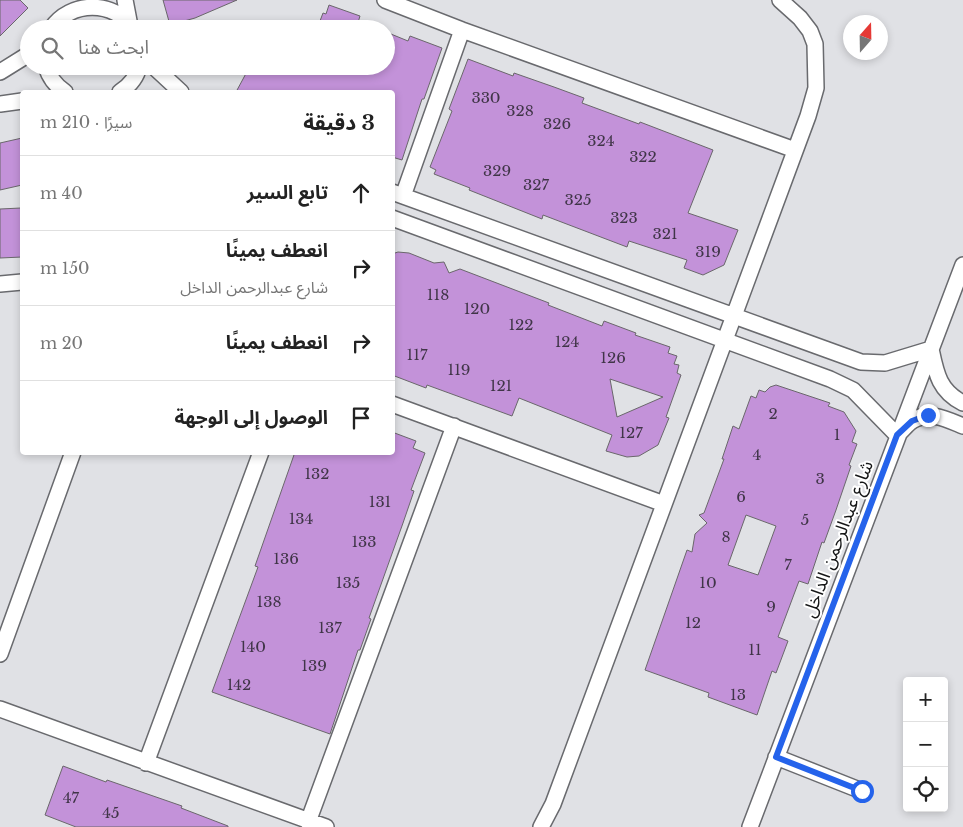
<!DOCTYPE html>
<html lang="ar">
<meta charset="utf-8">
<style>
body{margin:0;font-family:"Libre Baskerville","Noto Sans Arabic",serif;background:#f2f2f2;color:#222;direction:rtl}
.controls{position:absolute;right:15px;bottom:15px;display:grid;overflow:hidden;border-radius:5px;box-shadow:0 2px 8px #0003}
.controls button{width:45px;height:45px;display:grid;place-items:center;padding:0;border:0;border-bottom:1px solid #e0e0e0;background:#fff;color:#222;font:25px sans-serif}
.compass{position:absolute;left:843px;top:15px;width:45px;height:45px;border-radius:50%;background:#fff;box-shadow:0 2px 8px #0003;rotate:20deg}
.stop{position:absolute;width:15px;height:15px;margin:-11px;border:4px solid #2563eb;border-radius:50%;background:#fff}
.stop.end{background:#2563eb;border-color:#fff;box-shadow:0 1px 5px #0008}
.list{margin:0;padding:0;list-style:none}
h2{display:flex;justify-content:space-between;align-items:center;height:65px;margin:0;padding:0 20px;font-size:21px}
h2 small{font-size:16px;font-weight:400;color:#767676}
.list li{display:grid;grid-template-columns:32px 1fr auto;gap:15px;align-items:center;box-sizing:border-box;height:75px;padding:0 20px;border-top:1px solid #e0e0e0}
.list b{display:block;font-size:19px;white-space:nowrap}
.list p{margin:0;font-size:16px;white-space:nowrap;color:#767676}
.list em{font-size:16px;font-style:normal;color:#767676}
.icon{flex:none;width:28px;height:28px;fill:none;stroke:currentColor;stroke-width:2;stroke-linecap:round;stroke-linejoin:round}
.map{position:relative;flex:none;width:963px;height:827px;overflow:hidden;direction:ltr}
.search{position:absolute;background:#fff;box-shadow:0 2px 8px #0003;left:20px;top:20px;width:375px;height:55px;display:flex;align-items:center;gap:12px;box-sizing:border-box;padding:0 18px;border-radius:28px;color:#767676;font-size:19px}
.panel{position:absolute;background:#fff;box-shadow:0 2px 8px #0003;left:20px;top:90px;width:375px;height:365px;border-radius:5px;direction:rtl}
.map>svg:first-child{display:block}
.building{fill:#c392d9;stroke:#6a676b;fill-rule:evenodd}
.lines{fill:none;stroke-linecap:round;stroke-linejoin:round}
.minor-casing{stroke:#696a6e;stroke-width:18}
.minor{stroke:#fff;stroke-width:15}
.route{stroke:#2563eb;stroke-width:6}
.labels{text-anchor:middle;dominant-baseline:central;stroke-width:4;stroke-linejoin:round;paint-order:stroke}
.number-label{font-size:15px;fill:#403548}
.street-label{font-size:18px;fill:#151617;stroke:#fff}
</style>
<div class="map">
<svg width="963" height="827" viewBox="0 0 963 827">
<rect width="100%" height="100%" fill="#e0e1e5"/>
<path class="building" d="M 0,0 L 20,0 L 28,8 L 0,36 Z
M 163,0 L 237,0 L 195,18 L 170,25 Z
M 329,5 L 360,16 L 356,29 L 317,29 L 323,13 L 326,14 Z
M 386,32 L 408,41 L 410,36 L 442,48 L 424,99 L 422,99 L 402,160 L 392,157 L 392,92 L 236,92 L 250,66 L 386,66 Z
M 468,59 L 513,76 L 514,73 L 554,87 L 584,98 L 582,103 L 639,124 L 640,122 L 713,150 L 688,213 L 738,230 L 724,265 L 703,275 L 684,268 L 687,260 L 629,241 L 627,247 L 543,215 L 542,219 L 469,190 L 470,188 L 434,174 L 436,170 L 430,167 L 452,111 L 449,109 Z
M 22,138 L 22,185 L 0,190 L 0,143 Z
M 21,208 L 22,217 L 22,257 L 0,258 L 0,209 Z
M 398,252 L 409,253 L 434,263 L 444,262 L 449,273 L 460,269 L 549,303 L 548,305 L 602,326 L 604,321 L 636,333 L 635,335 L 670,347 L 668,353 L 677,356 L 674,364 L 679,365 L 677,373 L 681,375 L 666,417 L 669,418 L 658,445 L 639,456 L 627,457 L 606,451 L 612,435 L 519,398 L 512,416 L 427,385 L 426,388 L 392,375 L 392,254 ZM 610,379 L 663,397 L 617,417 Z
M 776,385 L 830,403 L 828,406 L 844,412 L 856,431 L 852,442 L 857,444 L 849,465 L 851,466 L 836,510 L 824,543 L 822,542 L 808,584 L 799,581 L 778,637 L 788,641 L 776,673 L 772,671 L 757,715 L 708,697 L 709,693 L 645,670 L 687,550 L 692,552 L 695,534 L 707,523 L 699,515 L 704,513 L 724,459 L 722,459 L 733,426 L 739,429 L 751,396 L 756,398 L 759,390 L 765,392 L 770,387 ZM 746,515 L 776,526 L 758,575 L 728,565 Z
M 392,432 L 416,441 L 413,448 L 425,453 L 411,490 L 414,491 L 403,523 L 369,618 L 371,619 L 360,650 L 358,650 L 330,734 L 212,692 L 258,567 L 255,566 L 295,452 L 392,452 Z
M 63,766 L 106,782 L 107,780 L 182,806 L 181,808 L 228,826 L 228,827 L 76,827 L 45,815 Z"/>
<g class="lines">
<defs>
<path id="minor" d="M 125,0 L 129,21
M 385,0 L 462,30 L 795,150
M 51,29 C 70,0 115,0 133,29
M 46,66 C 49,77 56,86 65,92
M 153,66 L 181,92
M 0,72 L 29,54
M 120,92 C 129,86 137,77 139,66
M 0,104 L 22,101
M 392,192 L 861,362 L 885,363 L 931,349 C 936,373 939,391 963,403
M 403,196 L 462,30
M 392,218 L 830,379 L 853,390 L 897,435 C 902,431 907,424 912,421 C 929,410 946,419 963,426
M 0,284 L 22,282
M 392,404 L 664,504
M 0,654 L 73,452
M 0,709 L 326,827
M 776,757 L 862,791
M 146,763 L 261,452
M 308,822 L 454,426
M 541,827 L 553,804 L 808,116 L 816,88 L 815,44 L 810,31 L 800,18 L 780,0
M 750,827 L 963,265"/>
</defs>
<use href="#minor" class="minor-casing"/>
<use href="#minor" class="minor"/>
</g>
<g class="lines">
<path class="route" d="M 862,791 L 776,757 L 897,435 L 912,421 L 928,415"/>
</g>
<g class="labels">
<g class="number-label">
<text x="486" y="97">330</text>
<text x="520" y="110">328</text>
<text x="557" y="123">326</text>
<text x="601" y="140">324</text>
<text x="643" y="156">322</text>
<text x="497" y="170">329</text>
<text x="536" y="184">327</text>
<text x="578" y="199">325</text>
<text x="624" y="217">323</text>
<text x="665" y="233">321</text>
<text x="708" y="251">319</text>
<text x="438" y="294">118</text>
<text x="477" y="308">120</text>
<text x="521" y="324">122</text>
<text x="567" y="341">124</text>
<text x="417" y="354">117</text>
<text x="613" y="357">126</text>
<text x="459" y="369">119</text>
<text x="501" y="385">121</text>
<text x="773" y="413">2</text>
<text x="631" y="432">127</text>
<text x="837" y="434">1</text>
<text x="757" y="454">4</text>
<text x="317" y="473">132</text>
<text x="820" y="478">3</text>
<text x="741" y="496">6</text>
<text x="380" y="501">131</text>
<text x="301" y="518">134</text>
<text x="805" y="519">5</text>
<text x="726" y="536">8</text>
<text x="364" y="541">133</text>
<text x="286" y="558">136</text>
<text x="788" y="564">7</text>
<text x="348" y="582">135</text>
<text x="708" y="582">10</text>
<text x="269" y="601">138</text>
<text x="771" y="606">9</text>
<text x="693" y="622">12</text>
<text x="330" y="627">137</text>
<text x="253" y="646">140</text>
<text x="755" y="649">11</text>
<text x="314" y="665">139</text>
<text x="239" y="684">142</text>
<text x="738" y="694">13</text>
<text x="71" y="797">47</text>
<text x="111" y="812">45</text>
</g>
<g class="street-label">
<text transform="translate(838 539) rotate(-69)">شارع عبدالرحمن الداخل</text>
</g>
</g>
</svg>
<div class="controls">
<button>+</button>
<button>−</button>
<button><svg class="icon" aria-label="locate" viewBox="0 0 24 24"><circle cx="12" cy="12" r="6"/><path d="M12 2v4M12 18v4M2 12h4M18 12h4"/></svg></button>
</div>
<svg class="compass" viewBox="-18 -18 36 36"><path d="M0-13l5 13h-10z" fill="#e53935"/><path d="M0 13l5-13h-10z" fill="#767676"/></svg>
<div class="stop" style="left:862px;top:791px"></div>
<div class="stop end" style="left:928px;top:415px"></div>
<div class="search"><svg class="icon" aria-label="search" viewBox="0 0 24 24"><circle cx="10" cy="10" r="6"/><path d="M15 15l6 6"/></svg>ابحث هنا</div>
<section class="panel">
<h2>3 دقيقة<small>سيرًا · 210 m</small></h2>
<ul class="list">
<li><svg class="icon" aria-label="ahead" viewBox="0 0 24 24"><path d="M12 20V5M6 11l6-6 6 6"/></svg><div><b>تابع السير</b></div><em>40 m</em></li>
<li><svg class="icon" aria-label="right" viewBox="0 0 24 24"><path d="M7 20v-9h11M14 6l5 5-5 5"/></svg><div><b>انعطف يمينًا</b><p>شارع عبدالرحمن الداخل</p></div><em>150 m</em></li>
<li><svg class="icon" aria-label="right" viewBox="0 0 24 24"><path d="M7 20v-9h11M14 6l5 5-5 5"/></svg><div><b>انعطف يمينًا</b></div><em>20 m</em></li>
<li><svg class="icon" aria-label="arrive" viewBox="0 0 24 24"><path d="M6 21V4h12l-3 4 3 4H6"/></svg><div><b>الوصول إلى الوجهة</b></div></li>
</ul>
</section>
</div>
